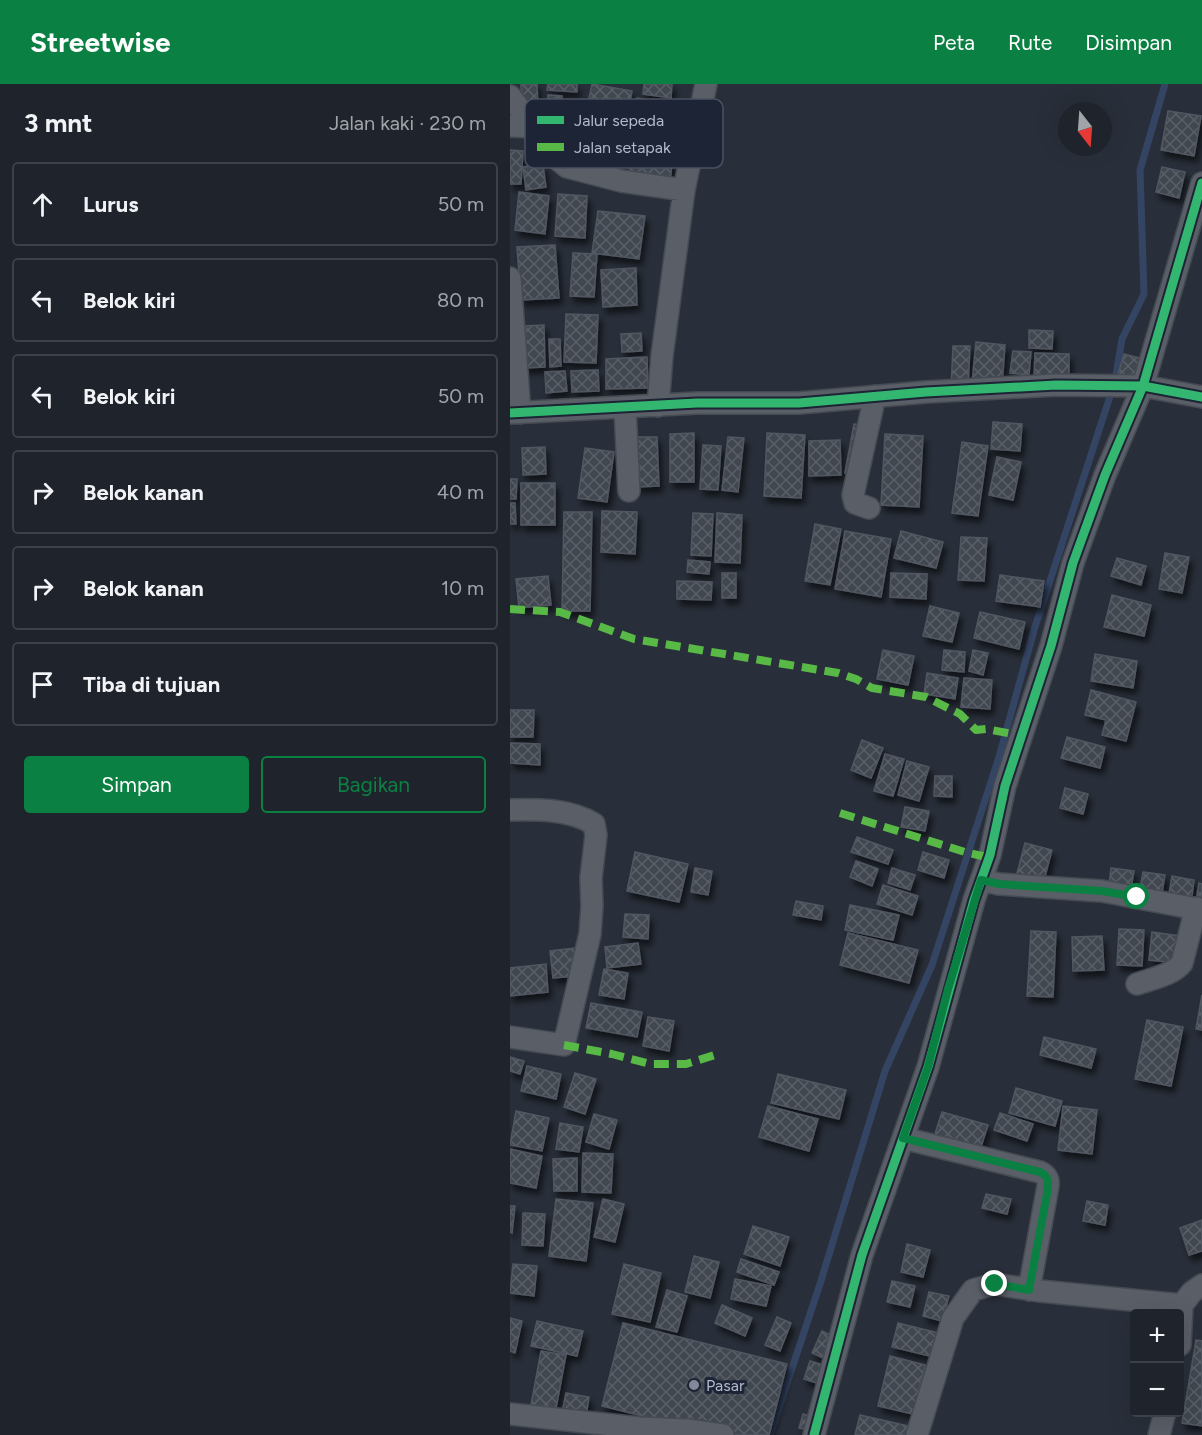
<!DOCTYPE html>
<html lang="id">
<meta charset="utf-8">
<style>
body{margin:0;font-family:Figtree,sans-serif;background:#272b34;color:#f1f3f6}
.controls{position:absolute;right:18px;bottom:18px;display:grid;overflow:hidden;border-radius:6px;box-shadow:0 6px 24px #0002}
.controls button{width:54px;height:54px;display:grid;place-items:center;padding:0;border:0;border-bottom:2px solid #3c4048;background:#1f232c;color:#f1f3f6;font:30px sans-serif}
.compass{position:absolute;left:548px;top:18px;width:54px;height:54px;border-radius:50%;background:#1f232c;box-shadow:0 6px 24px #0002;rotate:163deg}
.stop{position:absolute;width:18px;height:18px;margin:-14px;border:4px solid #0b8043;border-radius:50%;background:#fff}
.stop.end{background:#0b8043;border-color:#fff;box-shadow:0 2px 6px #0008}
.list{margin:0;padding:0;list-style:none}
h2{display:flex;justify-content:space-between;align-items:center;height:78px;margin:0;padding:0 24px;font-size:26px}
h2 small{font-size:20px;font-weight:400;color:#a1a4a9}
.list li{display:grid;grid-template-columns:39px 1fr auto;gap:18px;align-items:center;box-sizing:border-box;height:84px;margin:0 12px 12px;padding:0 12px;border:2px solid #3c4048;border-radius:6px}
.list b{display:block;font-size:22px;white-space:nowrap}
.list em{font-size:20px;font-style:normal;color:#a1a4a9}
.actions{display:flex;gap:12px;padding:18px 24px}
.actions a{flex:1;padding:14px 0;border:2px solid #0b8043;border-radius:6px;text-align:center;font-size:21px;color:#0b8043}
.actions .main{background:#0b8043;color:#fff}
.icon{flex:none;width:33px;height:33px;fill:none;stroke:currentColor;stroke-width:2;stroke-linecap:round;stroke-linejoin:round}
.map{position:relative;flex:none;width:692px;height:1351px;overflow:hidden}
header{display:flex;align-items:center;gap:36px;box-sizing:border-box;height:84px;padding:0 30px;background:#0b8043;color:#fff}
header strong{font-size:28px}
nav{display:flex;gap:33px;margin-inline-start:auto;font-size:21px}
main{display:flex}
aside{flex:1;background:#1f232c}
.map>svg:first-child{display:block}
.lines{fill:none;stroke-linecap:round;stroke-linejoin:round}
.stream{stroke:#344564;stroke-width:7}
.building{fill:url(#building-cross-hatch);stroke:#515761;stroke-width:1.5;filter:url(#shadow)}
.minor-casing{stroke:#464a52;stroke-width:24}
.minor{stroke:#5a5e67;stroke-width:21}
.quiet{stroke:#58b947;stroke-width:8;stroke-dasharray:15 8;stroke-linecap:butt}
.cycleway-casing{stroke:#1c2435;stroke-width:13}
.cycleway{stroke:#33b770;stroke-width:9}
.route{stroke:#0b8043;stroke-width:8}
.poi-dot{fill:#838998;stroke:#1c2435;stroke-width:2}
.labels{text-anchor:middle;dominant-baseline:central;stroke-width:6;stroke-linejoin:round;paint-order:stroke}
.poi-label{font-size:16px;fill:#b3bacb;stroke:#1c2435;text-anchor:start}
.key{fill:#1c2435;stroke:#495162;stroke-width:1.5}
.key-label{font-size:16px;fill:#b3bacb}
</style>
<header>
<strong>Streetwise</strong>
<nav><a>Peta</a><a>Rute</a><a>Disimpan</a></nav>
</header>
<main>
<aside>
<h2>3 mnt<small>Jalan kaki · 230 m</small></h2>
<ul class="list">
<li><svg class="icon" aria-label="ahead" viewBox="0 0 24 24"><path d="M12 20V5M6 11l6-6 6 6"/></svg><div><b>Lurus</b></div><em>50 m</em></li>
<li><svg class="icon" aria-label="left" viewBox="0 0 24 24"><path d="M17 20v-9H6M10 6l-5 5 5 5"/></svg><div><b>Belok kiri</b></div><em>80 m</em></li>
<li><svg class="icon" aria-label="left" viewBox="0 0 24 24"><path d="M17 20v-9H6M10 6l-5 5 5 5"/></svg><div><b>Belok kiri</b></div><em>50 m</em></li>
<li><svg class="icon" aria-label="right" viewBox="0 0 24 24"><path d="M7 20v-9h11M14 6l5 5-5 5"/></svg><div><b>Belok kanan</b></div><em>40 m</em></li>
<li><svg class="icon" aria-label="right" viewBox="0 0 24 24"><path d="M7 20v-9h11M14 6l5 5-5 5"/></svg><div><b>Belok kanan</b></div><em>10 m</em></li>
<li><svg class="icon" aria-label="arrive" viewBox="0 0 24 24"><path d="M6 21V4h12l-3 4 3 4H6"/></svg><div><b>Tiba di tujuan</b></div></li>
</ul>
<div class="actions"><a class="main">Simpan</a><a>Bagikan</a></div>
</aside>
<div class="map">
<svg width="692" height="1351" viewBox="0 0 692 1351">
<defs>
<pattern id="building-cross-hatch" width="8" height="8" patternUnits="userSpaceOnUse" patternTransform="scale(1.5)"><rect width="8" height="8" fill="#414650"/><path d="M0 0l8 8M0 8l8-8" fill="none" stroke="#5a5f68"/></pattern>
<filter id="shadow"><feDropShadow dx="3.5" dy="6" stdDeviation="3" flood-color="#0009"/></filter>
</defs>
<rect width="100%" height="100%" fill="#292f3a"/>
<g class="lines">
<path class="stream" d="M 260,1351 L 310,1200 L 375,987 L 422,881 L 489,673 L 524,546 L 605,297 L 612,255 L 634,210 L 630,86 L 655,0"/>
</g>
<path class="building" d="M 11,0 L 27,0 L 28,25 L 12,26 Z
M 38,0 L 67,0 L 67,8 L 37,6 Z
M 82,0 L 122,7 L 118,27 L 78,19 Z
M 134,0 L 162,0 L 161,14 L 133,10 Z
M 38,11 L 52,12 L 51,52 L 37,51 Z
M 127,14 L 166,21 L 162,44 L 122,37 Z
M 658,27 L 691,32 L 684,72 L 651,66 Z
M 0,66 L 13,67 L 11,100 L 0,100 Z
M 121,73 L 162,78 L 160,100 L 119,96 Z
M 33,81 L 36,103 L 16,106 L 13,83 Z
M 652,83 L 675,88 L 669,114 L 646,108 Z
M 9,108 L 39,112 L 35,150 L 5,146 Z
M 48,110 L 77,112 L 75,154 L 45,152 Z
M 88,127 L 135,132 L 129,175 L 82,169 Z
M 45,161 L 49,214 L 11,216 L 7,163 Z
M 63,169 L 87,170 L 84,213 L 60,212 Z
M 126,184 L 127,221 L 93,223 L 91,186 Z
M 56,230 L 88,231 L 86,279 L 54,278 Z
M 34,241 L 35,283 L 14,284 L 13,242 Z
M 519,246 L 543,247 L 542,265 L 519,264 Z
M 131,249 L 132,267 L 112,268 L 111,250 Z
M 39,255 L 50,255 L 51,282 L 40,283 Z
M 466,258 L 495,261 L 492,302 L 462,299 Z
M 443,262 L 460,262 L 458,304 L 441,304 Z
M 503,267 L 521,268 L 519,291 L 500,289 Z
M 525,269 L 559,270 L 559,297 L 524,296 Z
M 614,270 L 634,275 L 627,296 L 608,291 Z
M 137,273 L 138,304 L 96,305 L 96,275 Z
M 88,286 L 89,307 L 62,308 L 61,287 Z
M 55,287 L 57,307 L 36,309 L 35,288 Z
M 483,338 L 512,340 L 510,367 L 481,365 Z
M 344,340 L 353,342 L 344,391 L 335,389 Z
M 184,349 L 184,398 L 160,398 L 160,350 Z
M 257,349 L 295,351 L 291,414 L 254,412 Z
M 375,350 L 413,352 L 409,423 L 371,421 Z
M 124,353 L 147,353 L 149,402 L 126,403 Z
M 218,353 L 234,354 L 228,408 L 212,406 Z
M 330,356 L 331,391 L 299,392 L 299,357 Z
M 452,358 L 478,362 L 468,432 L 442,429 Z
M 193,361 L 211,362 L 208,406 L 190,405 Z
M 35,363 L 36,390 L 13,391 L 12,364 Z
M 75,364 L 104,368 L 97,418 L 68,414 Z
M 487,373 L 511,378 L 503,416 L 479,411 Z
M 0,395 L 7,395 L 6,415 L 0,415 Z
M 11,399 L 45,399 L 45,441 L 11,441 Z
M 0,419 L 5,419 L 6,440 L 0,440 Z
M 92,427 L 127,428 L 125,470 L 91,468 Z
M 54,428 L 82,428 L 80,527 L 52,527 Z
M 183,429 L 203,430 L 201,472 L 181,471 Z
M 207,429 L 232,431 L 230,479 L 205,478 Z
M 305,440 L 331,445 L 320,501 L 295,497 Z
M 335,447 L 381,455 L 371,513 L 325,505 Z
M 391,447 L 433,458 L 426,484 L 384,474 Z
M 451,453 L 477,454 L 474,497 L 448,496 Z
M 655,469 L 679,473 L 672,509 L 649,505 Z
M 607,474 L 636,482 L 631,501 L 601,492 Z
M 178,476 L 200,478 L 199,490 L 177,488 Z
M 212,489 L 226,489 L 226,514 L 212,514 Z
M 381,489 L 417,490 L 416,515 L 380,513 Z
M 490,491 L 534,497 L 530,523 L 486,517 Z
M 38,492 L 41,521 L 9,524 L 6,495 Z
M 167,497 L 202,498 L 201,516 L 167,515 Z
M 602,511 L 641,521 L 634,552 L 594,543 Z
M 420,522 L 449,529 L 442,558 L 413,552 Z
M 470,528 L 515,538 L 509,565 L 464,554 Z
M 373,566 L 404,572 L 398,601 L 367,595 Z
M 434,566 L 455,568 L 454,588 L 432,586 Z
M 463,566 L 478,569 L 473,591 L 459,587 Z
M 585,570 L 627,577 L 623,604 L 581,597 Z
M 417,589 L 448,594 L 445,615 L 414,610 Z
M 454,594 L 482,596 L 480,625 L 451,623 Z
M 581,606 L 626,618 L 616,657 L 592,651 L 596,636 L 575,631 Z
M 0,626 L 24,626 L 23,653 L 0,653 Z
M 557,653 L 595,663 L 590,684 L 551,674 Z
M 352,656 L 373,664 L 361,694 L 341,686 Z
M 0,659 L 30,660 L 30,681 L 0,679 Z
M 375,670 L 394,675 L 383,712 L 364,707 Z
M 397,677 L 419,683 L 409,717 L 388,711 Z
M 425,692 L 442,692 L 442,713 L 424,712 Z
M 555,704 L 578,710 L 573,730 L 550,724 Z
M 395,723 L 419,727 L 415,747 L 391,743 Z
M 347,753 L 383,766 L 378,780 L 341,768 Z
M 515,759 L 542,766 L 533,800 L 506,793 Z
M 125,768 L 178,780 L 169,818 L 117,807 Z
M 413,768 L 439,776 L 434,794 L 408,786 Z
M 346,777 L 368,785 L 362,802 L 340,793 Z
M 185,784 L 202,787 L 198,811 L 181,808 Z
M 382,784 L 405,791 L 400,806 L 378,799 Z
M 601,784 L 624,787 L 620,811 L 598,808 Z
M 633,788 L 655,791 L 651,815 L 629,811 Z
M 662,792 L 684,796 L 681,820 L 658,816 Z
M 689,799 L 692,800 L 692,824 L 685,823 Z
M 373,801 L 408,812 L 402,831 L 367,820 Z
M 286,817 L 313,822 L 311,836 L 283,831 Z
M 340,821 L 389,831 L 383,856 L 335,846 Z
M 115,830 L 139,831 L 138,855 L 113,853 Z
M 609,845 L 634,846 L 632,882 L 607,881 Z
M 521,847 L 546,848 L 543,913 L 517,912 Z
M 642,848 L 670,852 L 667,879 L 639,876 Z
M 338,849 L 408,866 L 399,899 L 330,881 Z
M 592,852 L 594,886 L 563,887 L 562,853 Z
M 128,859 L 131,880 L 97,884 L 95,863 Z
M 65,864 L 67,892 L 43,894 L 40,867 Z
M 36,880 L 38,908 L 0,912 L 0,884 Z
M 94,885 L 118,889 L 114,915 L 89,911 Z
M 692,911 L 692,946 L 686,945 Z
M 81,919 L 132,928 L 127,953 L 76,944 Z
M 138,933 L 164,937 L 159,967 L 133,962 Z
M 637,936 L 673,943 L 661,1002 L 625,995 Z
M 534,953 L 586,965 L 581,984 L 530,971 Z
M 0,973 L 14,977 L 10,990 L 0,987 Z
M 17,982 L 51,990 L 46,1015 L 11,1007 Z
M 65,989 L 86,995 L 75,1030 L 54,1023 Z
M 268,990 L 336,1006 L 329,1035 L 261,1019 Z
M 506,1004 L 552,1017 L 545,1042 L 499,1029 Z
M 258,1022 L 308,1035 L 299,1067 L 249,1053 Z
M 553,1022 L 587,1026 L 582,1070 L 548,1066 Z
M 6,1027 L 39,1034 L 32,1067 L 0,1061 Z
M 432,1028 L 478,1041 L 470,1066 L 424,1053 Z
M 490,1029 L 523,1040 L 517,1057 L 484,1046 Z
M 84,1030 L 107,1036 L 99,1065 L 76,1058 Z
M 50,1039 L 73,1043 L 69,1068 L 46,1065 Z
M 0,1065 L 32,1072 L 26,1104 L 0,1099 Z
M 73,1069 L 103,1070 L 101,1109 L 72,1108 Z
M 67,1074 L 67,1107 L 44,1107 L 43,1075 Z
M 476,1110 L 501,1115 L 497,1130 L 472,1124 Z
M 46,1115 L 83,1119 L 76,1177 L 39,1172 Z
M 93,1115 L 114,1120 L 105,1158 L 84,1153 Z
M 577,1117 L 598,1121 L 595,1141 L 573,1137 Z
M 0,1122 L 5,1122 L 2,1149 L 0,1148 Z
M 13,1129 L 35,1130 L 33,1162 L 12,1161 Z
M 692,1136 L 692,1167 L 679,1171 L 670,1144 Z
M 243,1142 L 279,1153 L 270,1182 L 234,1170 Z
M 397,1160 L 420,1166 L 413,1193 L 391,1188 Z
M 184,1172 L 209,1178 L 200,1214 L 175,1208 Z
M 231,1175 L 269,1188 L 264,1201 L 227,1188 Z
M 3,1180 L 27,1182 L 24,1212 L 0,1209 Z
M 114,1180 L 151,1189 L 140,1238 L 102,1230 Z
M 225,1195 L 261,1202 L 256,1222 L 221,1215 Z
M 382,1197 L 405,1202 L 400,1223 L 377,1218 Z
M 157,1206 L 177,1212 L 167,1248 L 146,1243 Z
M 419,1208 L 439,1212 L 432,1237 L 413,1232 Z
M 212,1221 L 242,1234 L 235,1252 L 205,1239 Z
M 267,1233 L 281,1239 L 270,1267 L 255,1261 Z
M 0,1234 L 12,1237 L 5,1269 L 0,1267 Z
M 27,1237 L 73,1247 L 67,1272 L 21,1262 Z
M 113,1239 L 277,1280 L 259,1351 L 209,1351 L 92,1322 Z
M 388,1239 L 429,1249 L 424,1273 L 382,1263 Z
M 312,1247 L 326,1254 L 315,1275 L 302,1269 Z
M 686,1256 L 692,1257 L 692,1342 L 672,1339 Z
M 31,1267 L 56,1271 L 45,1330 L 20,1326 Z
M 380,1272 L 415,1281 L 403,1330 L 368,1322 Z
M 300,1277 L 313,1281 L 307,1299 L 294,1295 Z
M 56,1309 L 79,1313 L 76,1333 L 52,1329 Z
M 293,1330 L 302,1333 L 299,1346 L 289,1344 Z
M 350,1331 L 403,1343 L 401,1351 L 345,1351 Z"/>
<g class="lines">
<defs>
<path id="minor" d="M 0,12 L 46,74 L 57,83 L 111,97 L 174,106
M 0,42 L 25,43
M 0,194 L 10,329
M 148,322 L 152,272 L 174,106 L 196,0
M 115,324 L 119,407
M 0,329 L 187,319 L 289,319 L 416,308 L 546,301 L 633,302 L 692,313
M 359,424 L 345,419 L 343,411 L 365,312
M 0,726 C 27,725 60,725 84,740 L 86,751 L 81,794 L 82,822 L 80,850 L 54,961 L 0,953
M 471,796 L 489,800 L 592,807 L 692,826
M 627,900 C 641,895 663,891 672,879 L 686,824
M 393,1054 L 530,1088 C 536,1091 539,1095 538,1102 L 519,1206
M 670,1261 L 672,1221
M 0,1330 L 130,1344 L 177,1346 L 213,1351
M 304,1351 L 352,1171 L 418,983 L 464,816 L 480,771 L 495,702 L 541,562 L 563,479 L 595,391 L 633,302 L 692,99
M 407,1351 L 443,1234 L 463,1206 L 485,1200 L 530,1207 L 672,1221 L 682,1208 L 692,1201
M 649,1351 L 655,1328"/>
</defs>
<use href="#minor" class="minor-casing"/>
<use href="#minor" class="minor"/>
<path class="quiet" d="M 0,525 L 50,528 L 124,555 L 328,589 L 346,595 L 362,604 L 416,613 L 450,630 L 466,646 L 476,645 L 513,652
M 330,729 L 455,768 L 472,772 L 480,771
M 54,961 L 102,970 L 140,980 L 176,980 L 208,970"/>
<defs>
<path id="cycleway" d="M 0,329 L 187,319 L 289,319 L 416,308 L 546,301 L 633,302 L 692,313
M 304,1351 L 352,1171 L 418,983 L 464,816 L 480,771 L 495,702 L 541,562 L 563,479 L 595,391 L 633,302 L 692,99"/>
</defs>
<use href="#cycleway" class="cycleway-casing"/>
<use href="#cycleway" class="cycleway"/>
</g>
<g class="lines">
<path class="route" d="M 485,1200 L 519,1206 L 537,1110 C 538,1101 540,1092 530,1088 L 393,1054 L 418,983 L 438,905 L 471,796 L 489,800 L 592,807 L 627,813"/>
</g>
<circle class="poi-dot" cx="184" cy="1301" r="6"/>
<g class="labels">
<g class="poi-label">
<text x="196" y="1301">Pasar</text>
</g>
</g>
<rect x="15" y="15" width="198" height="69" rx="9" class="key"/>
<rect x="27" y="32" width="27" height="8" fill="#33b770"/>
<rect x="27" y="59" width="27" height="8" fill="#58b947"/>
<g class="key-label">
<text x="64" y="42">Jalur sepeda</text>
<text x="64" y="69">Jalan setapak</text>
</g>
</svg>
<div class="controls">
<button>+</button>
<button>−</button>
</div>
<svg class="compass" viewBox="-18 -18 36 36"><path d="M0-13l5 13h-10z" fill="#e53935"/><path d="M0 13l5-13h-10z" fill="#a1a4a9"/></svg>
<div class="stop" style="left:627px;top:813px"></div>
<div class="stop end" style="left:485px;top:1200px"></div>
</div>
</main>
